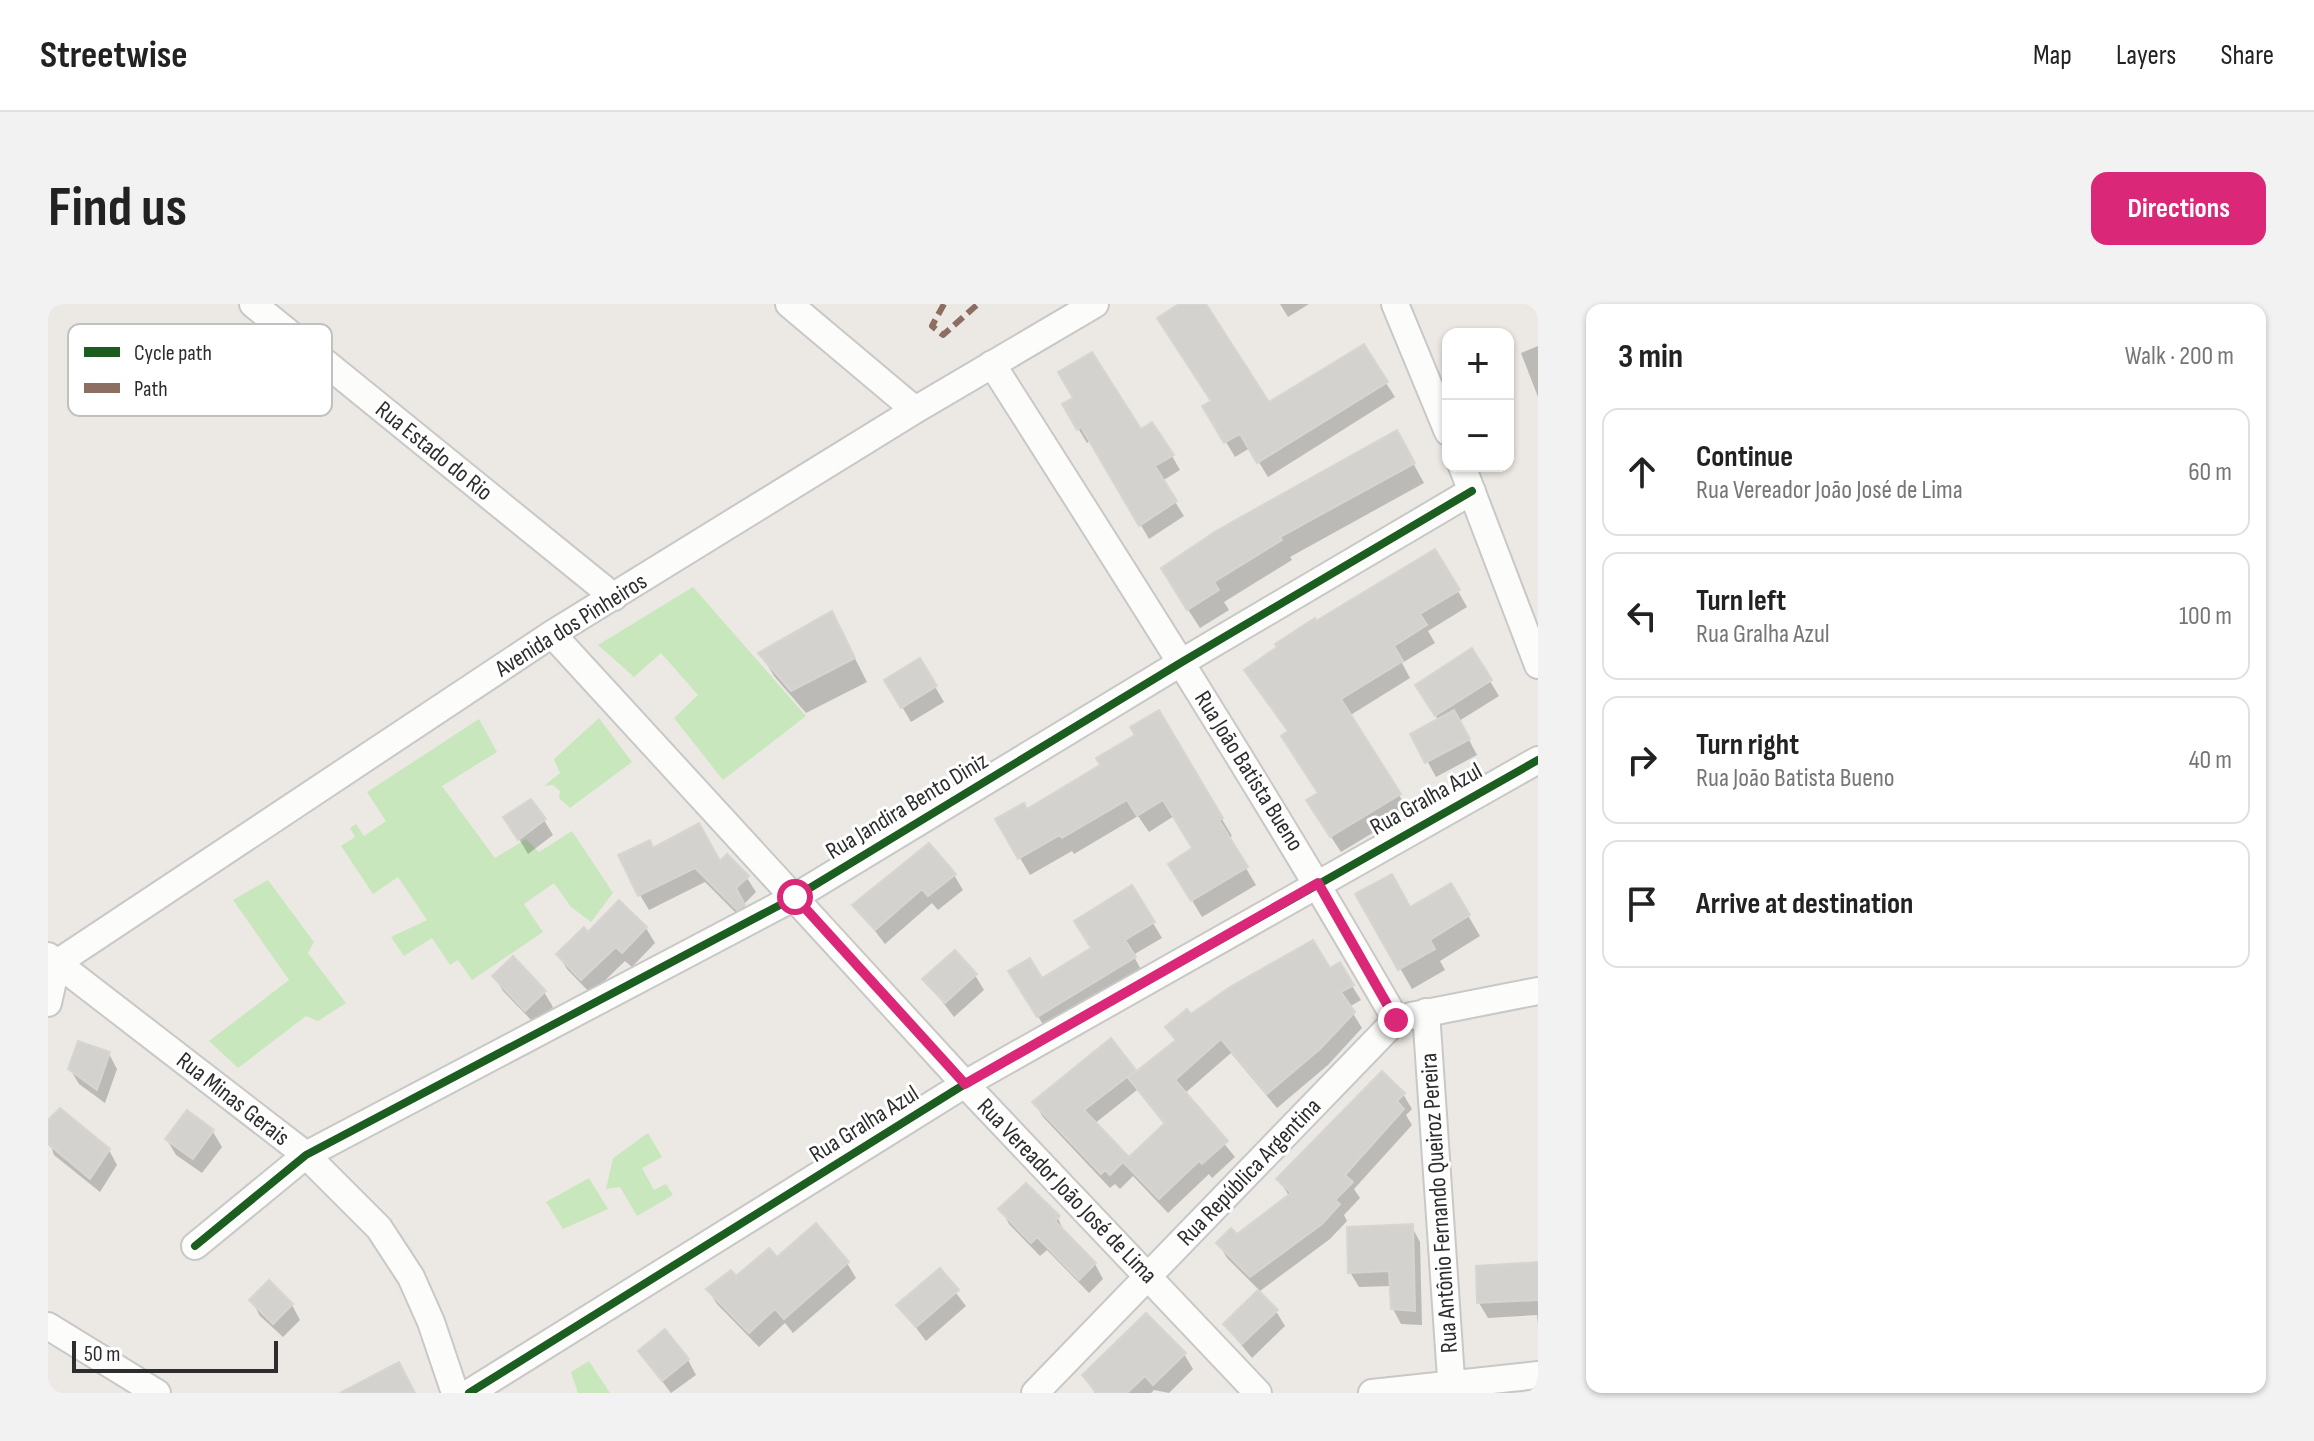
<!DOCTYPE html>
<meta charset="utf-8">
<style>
body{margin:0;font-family:"Sofia Sans Condensed",sans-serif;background:#f2f2f2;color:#222}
.controls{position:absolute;right:24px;top:24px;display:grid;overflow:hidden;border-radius:16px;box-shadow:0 2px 6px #0004}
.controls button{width:72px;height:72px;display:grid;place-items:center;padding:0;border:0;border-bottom:2px solid #e0e0e0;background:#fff;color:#222;font:40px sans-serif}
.scale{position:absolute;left:24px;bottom:20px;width:206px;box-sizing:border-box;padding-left:8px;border:4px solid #2d2d2d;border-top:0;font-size:22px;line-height:28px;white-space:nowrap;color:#2d2d2d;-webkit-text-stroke:6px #fff;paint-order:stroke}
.stop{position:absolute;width:24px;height:24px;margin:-18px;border:6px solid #db2777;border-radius:50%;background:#fff}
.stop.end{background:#db2777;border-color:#fff;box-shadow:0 2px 8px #0008}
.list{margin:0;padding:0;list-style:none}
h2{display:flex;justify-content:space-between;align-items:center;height:104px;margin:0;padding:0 32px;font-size:34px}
h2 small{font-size:26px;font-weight:400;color:#767676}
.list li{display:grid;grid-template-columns:52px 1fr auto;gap:24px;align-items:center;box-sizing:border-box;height:128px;margin:0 16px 16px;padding:0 16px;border:2px solid #e0e0e0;border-radius:16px}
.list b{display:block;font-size:30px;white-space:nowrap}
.list p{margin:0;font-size:26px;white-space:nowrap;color:#767676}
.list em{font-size:26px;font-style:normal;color:#767676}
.icon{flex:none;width:44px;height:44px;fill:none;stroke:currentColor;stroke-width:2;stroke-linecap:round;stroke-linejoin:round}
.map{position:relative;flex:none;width:1490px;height:1089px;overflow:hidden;border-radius:16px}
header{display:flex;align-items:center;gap:48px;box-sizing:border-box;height:112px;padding:0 40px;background:#fff;border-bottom:2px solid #e0e0e0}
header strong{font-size:38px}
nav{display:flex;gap:44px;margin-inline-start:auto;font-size:28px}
.intro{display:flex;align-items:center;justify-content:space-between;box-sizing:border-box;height:192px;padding:0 48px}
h1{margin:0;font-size:56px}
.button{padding:20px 36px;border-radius:16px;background:#db2777;color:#fff;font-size:28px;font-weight:700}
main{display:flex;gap:48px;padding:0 48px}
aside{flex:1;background:#fff;border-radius:16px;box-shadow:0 2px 6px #0004}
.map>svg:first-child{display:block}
.green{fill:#c8e7bc}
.shadow{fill:#0003;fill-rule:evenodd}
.building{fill:#d4d2cf;stroke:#d7d5d0;stroke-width:2}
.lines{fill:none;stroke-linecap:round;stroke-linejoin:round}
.street-casing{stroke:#c9c8c8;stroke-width:30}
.street{stroke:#fcfcfb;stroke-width:26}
.quiet{stroke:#8d6e63;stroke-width:6;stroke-dasharray:12 6;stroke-linecap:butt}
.cycleway-casing{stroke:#fff;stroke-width:13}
.cycleway{stroke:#1b5e20;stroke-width:8}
.route{stroke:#db2777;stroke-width:10}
.labels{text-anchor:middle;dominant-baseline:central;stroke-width:6;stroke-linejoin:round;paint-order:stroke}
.street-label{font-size:24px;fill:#2d2d2d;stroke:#fff}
.key{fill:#fff;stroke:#c0c0c0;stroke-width:2}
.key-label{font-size:22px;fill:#2d2d2d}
</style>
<header>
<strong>Streetwise</strong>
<nav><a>Map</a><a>Layers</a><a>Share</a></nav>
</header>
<div class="intro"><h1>Find us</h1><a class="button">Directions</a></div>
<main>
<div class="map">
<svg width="1490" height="1089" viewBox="0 0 1490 1089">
<rect width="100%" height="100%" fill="#ece9e4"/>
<path class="green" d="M 645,283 L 758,412 L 675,476 L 626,414 L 650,391 L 613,349 L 586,373 L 550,341 Z
M 551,414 L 584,458 L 522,504 L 511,494 L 512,487 L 505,481 L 496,482 L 512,469 L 506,455 Z
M 431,415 L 449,448 L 394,482 L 447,554 L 478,535 L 491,548 L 524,527 L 565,589 L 543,618 L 523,603 L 506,579 L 476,600 L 495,628 L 424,676 L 410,656 L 402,661 L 384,634 L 356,652 L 343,633 L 379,616 L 350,573 L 325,590 L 293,542 L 307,533 L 302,524 L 308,520 L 316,532 L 338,517 L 319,488 Z
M 220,576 L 266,638 L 260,649 L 298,699 L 270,717 L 258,712 L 190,764 L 161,737 L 241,676 L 185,596 Z
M 600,829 L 614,853 L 594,864 L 606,886 L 618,880 L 625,891 L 589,912 L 572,883 L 558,885 L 565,854 Z
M 541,874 L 560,905 L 515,925 L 498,898 Z
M 541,1057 L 562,1089 L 530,1089 L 523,1068 Z"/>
<path class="shadow" d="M 1135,0 L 1158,0 L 1221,100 L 1338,79 L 1347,93 L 1220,173 L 1202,144 L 1187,153 L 1157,103 L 1165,99 Z
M 1232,0 L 1261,0 L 1240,13 Z
M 1490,42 L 1490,93 L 1473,49 Z
M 1016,101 L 1093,127 L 1124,152 L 1132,166 L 1114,177 L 1136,212 L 1101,235 L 1043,136 L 1039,139 Z
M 1348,128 L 1376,179 L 1242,253 L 1244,256 L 1176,298 L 1181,306 L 1152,324 L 1126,284 Z
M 1410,287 L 1419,303 L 1380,327 L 1387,339 L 1354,359 L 1362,374 L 1301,412 L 1361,507 L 1293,548 L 1270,513 L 1272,490 L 1242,429 L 1268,319 Z
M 796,333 L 819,378 L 758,409 L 726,372 L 713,350 Z
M 872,357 L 896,398 L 863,418 L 839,377 Z
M 1442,377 L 1451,392 L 1411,417 L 1429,451 L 1388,473 L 1365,431 L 1391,417 L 1378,396 Z
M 1110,408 L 1184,532 L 1180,534 L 1208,581 L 1154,613 L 1122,560 L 1147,545 L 1126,512 L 1101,528 L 1090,512 L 1026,550 L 1024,547 L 982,571 L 950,516 L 979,508 L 1054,461 Z
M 458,513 L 496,516 L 505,531 L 480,550 Z
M 605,546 L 672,560 L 699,574 L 708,588 L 695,601 L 704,617 L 699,620 L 657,578 L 601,606 L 592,591 Z
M 906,571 L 915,586 L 890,606 L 884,599 L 837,640 L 807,601 Z
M 1402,581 L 1432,632 L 1392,657 L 1397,666 L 1364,685 L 1310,591 L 1362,605 Z
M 1105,619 L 1114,634 L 1085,651 L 1095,669 L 999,727 L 972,683 L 994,677 Z
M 598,624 L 607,639 L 584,663 L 577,657 L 543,690 L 519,665 L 510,650 L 540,631 Z
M 1282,667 L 1304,682 L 1313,696 L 1301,703 L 1314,724 L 1280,761 L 1229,804 L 1183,749 L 1136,790 L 1187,853 L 1164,874 L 1161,870 L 1120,909 L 1085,872 L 1072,885 L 1067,880 L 1062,884 L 995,813 L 986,798 L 1062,737 L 1088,770 L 1128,738 L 1120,724 L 1143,712 ZM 1089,786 L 1117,821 L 1081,855 L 1046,820 Z
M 927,671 L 936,686 L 906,713 L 877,675 Z
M 446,672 L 496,688 L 505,703 L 487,720 L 455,687 Z
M 61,750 L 69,765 L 57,799 L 31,780 L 22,765 Z
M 1355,790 L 1364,805 L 1358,811 L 1364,821 L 1306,885 L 1312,894 L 1296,911 L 1299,917 L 1282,935 L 1212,987 L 1179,954 L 1170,939 L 1189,933 L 1242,893 L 1230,875 Z
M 139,809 L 165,828 L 174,843 L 154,869 L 128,851 L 119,836 Z
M 0,833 L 61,846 L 69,861 L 52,888 L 6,851 Z
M 953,905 L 1010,914 L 1017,930 L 1047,960 L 1055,975 L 1041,989 L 999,946 L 992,952 L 961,920 Z
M 1364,923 L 1372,938 L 1374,1021 L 1353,1020 L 1345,1005 L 1344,982 L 1311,983 L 1302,968 Z
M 728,956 L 799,959 L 808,974 L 745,1029 L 737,1019 L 711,1043 L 669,1000 L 660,986 Z
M 1490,960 L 1490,1020 L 1489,1011 L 1440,1014 L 1431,999 Z
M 891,967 L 918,1002 L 878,1037 L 851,1001 Z
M 204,997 L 244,1001 L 252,1016 L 235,1033 L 212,1012 Z
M 1228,1007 L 1237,1022 L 1204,1054 L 1177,1021 Z
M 592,1048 L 640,1056 L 648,1071 L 623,1089 Z
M 1136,1050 L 1145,1065 L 1121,1089 L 1106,1086 L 1103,1089 L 1047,1089 L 1036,1072 Z"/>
<path class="building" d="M 1131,0 L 1158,0 L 1221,98 L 1316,40 L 1340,78 L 1209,159 L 1192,130 L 1176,139 L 1154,102 L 1163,97 L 1109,14 Z
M 1044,48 L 1093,125 L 1104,118 L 1126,151 L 1107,162 L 1129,197 L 1091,222 L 1033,123 L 1029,126 L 1014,100 L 1025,94 L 1010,68 Z
M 1349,126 L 1367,159 L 1232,233 L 1234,236 L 1166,278 L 1171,286 L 1139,306 L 1113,264 L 1168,227 Z
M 1387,245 L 1412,286 L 1372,310 L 1379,321 L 1346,342 L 1355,357 L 1293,395 L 1353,490 L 1282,533 L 1258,496 L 1270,489 L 1233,432 L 1240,427 L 1196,366 L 1229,343 L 1227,340 L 1267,314 L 1268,317 Z
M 784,307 L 807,354 L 743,387 L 710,349 Z
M 1424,344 L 1444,376 L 1387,412 L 1367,381 Z
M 872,354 L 889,382 L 853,404 L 836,376 Z
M 1111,406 L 1175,514 L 1171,516 L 1200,563 L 1143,597 L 1120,560 L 1144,544 L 1115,496 L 1089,512 L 1079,496 L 1014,534 L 1012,531 L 970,555 L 947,515 L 976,499 L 979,505 L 1052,461 L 1048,454 L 1087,431 L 1082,423 Z
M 1406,406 L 1422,435 L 1377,459 L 1362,430 Z
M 483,495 L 498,515 L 470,536 L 455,513 Z
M 651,519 L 672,557 L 679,550 L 701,572 L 688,584 L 697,601 L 689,606 L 647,564 L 590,592 L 570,551 L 602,536 L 605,544 Z
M 881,539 L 908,570 L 880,592 L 874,585 L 827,626 L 804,601 Z
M 1344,570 L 1362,603 L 1403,579 L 1422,611 L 1382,636 L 1387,645 L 1350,666 L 1307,590 Z
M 1084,581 L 1107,618 L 1077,636 L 1088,653 L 989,713 L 960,667 L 982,654 L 994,674 L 1043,644 L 1026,617 Z
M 571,596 L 599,623 L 574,649 L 568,643 L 533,676 L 508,650 L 536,623 L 540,628 Z
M 1265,636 L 1282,664 L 1292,658 L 1306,681 L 1293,688 L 1307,708 L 1272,745 L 1219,790 L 1173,735 L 1127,776 L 1180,837 L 1154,860 L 1151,857 L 1111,895 L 1075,858 L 1062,871 L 1057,866 L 1053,870 L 984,798 L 1063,734 L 1088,766 L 1036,806 L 1081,853 L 1117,819 L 1080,774 L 1128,736 L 1117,723 L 1139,705 L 1143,710 L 1182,683 Z
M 907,646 L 929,670 L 897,699 L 874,675 Z
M 465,652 L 498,687 L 477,707 L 444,672 Z
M 30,737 L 62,748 L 49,786 L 20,765 Z
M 1334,767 L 1357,789 L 1349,797 L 1356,805 L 1297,871 L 1305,878 L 1287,896 L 1292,900 L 1274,920 L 1202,973 L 1168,939 L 1183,924 L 1189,930 L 1243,889 L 1228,875 Z
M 12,804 L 62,845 L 42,875 L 0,840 L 0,816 Z
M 139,806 L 166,826 L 145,855 L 117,835 Z
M 978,879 L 1012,912 L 1007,917 L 1048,959 L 1031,976 L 989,933 L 983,939 L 950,905 Z
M 768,919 L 801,958 L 736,1015 L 727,1005 L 701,1029 L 658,985 L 683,966 L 688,972 L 721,944 L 729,953 Z
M 1365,920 L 1367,1007 L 1343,1005 L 1341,967 L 1300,969 L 1299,923 Z
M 1490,958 L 1490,996 L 1429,999 L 1428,962 Z
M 892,964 L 911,986 L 868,1023 L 848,1001 Z
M 221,976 L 245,1000 L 225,1020 L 201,996 Z
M 1210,986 L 1230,1006 L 1194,1040 L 1175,1020 Z
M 1098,1009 L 1138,1049 L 1105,1081 L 1097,1072 L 1079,1089 L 1049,1089 L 1034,1071 Z
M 617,1025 L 641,1055 L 614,1077 L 590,1047 Z
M 351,1058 L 367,1089 L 292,1089 Z"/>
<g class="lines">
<defs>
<path id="street" d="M 205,0 L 566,293
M 741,0 L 867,106
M 1347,0 L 1400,128
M 944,60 C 1082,277 1220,493 1348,716
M 1414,162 L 1490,361
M 504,330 L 917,780 L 1210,1089
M 0,652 L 258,851 L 331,924 L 363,973 L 383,1018 L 407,1089
M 9,659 L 504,330 L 867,106 L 1047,0
M 0,699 L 9,659
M 1378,708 L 1404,1089
M 1363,712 L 1490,687
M 147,942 L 258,851 L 747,593 L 1134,358 L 1424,187
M 0,1022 L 109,1089
M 421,1089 L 917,780 L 1490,456
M 987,1089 L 1348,716
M 1324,1089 L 1490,1071"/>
</defs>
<use href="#street" class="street-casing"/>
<use href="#street" class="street"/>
<path class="quiet" d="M 896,0 L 884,22 L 895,31 L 930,0"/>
<defs>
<path id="cycleway" d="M 147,942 L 258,851 L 747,593 L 1134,358 L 1424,187
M 421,1089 L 917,780 L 1490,456"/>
</defs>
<use href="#cycleway" class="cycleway-casing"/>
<use href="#cycleway" class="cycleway"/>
</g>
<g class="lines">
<path class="route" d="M 747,593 L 917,780 L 1270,579 L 1348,716"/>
</g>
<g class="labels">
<g class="street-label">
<text transform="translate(386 147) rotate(39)">Rua Estado do Rio</text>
<text transform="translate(523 321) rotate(-32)">Avenida dos Pinheiros</text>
<text transform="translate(1201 467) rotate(58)">Rua João Batista Bueno</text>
<text transform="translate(1378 495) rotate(-29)">Rua Gralha Azul</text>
<text transform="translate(859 502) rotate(-31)">Rua Jandira Bento Diniz</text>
<text transform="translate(185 795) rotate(38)">Rua Minas Gerais</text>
<text transform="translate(816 820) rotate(-32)">Rua Gralha Azul</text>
<text transform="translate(1201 868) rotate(-46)">Rua República Argentina</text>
<text transform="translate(1019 887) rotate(46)">Rua Vereador João José de Lima</text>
<text transform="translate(1391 899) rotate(-94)">Rua Antônio Fernando Queiroz Pereira</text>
</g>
</g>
<rect x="20" y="20" width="264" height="92" rx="12" class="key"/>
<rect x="36" y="43" width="36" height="10" fill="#1b5e20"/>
<rect x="36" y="79" width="36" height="10" fill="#8d6e63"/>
<g class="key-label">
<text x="86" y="56">Cycle path</text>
<text x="86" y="92">Path</text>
</g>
</svg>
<div class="controls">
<button>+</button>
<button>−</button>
</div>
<div class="scale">50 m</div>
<div class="stop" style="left:747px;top:593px"></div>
<div class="stop end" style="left:1348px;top:716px"></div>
</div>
<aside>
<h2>3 min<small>Walk · 200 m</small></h2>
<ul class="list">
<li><svg class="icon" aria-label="ahead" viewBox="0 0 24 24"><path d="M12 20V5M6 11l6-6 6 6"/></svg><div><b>Continue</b><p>Rua Vereador João José de Lima</p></div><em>60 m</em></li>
<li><svg class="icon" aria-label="left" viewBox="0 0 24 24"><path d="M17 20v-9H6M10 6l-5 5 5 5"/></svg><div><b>Turn left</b><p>Rua Gralha Azul</p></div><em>100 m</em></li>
<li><svg class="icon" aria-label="right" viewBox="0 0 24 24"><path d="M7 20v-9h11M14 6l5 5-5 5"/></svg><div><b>Turn right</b><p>Rua João Batista Bueno</p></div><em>40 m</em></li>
<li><svg class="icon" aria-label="arrive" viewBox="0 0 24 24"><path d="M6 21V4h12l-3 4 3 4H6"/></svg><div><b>Arrive at destination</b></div></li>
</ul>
</aside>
</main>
